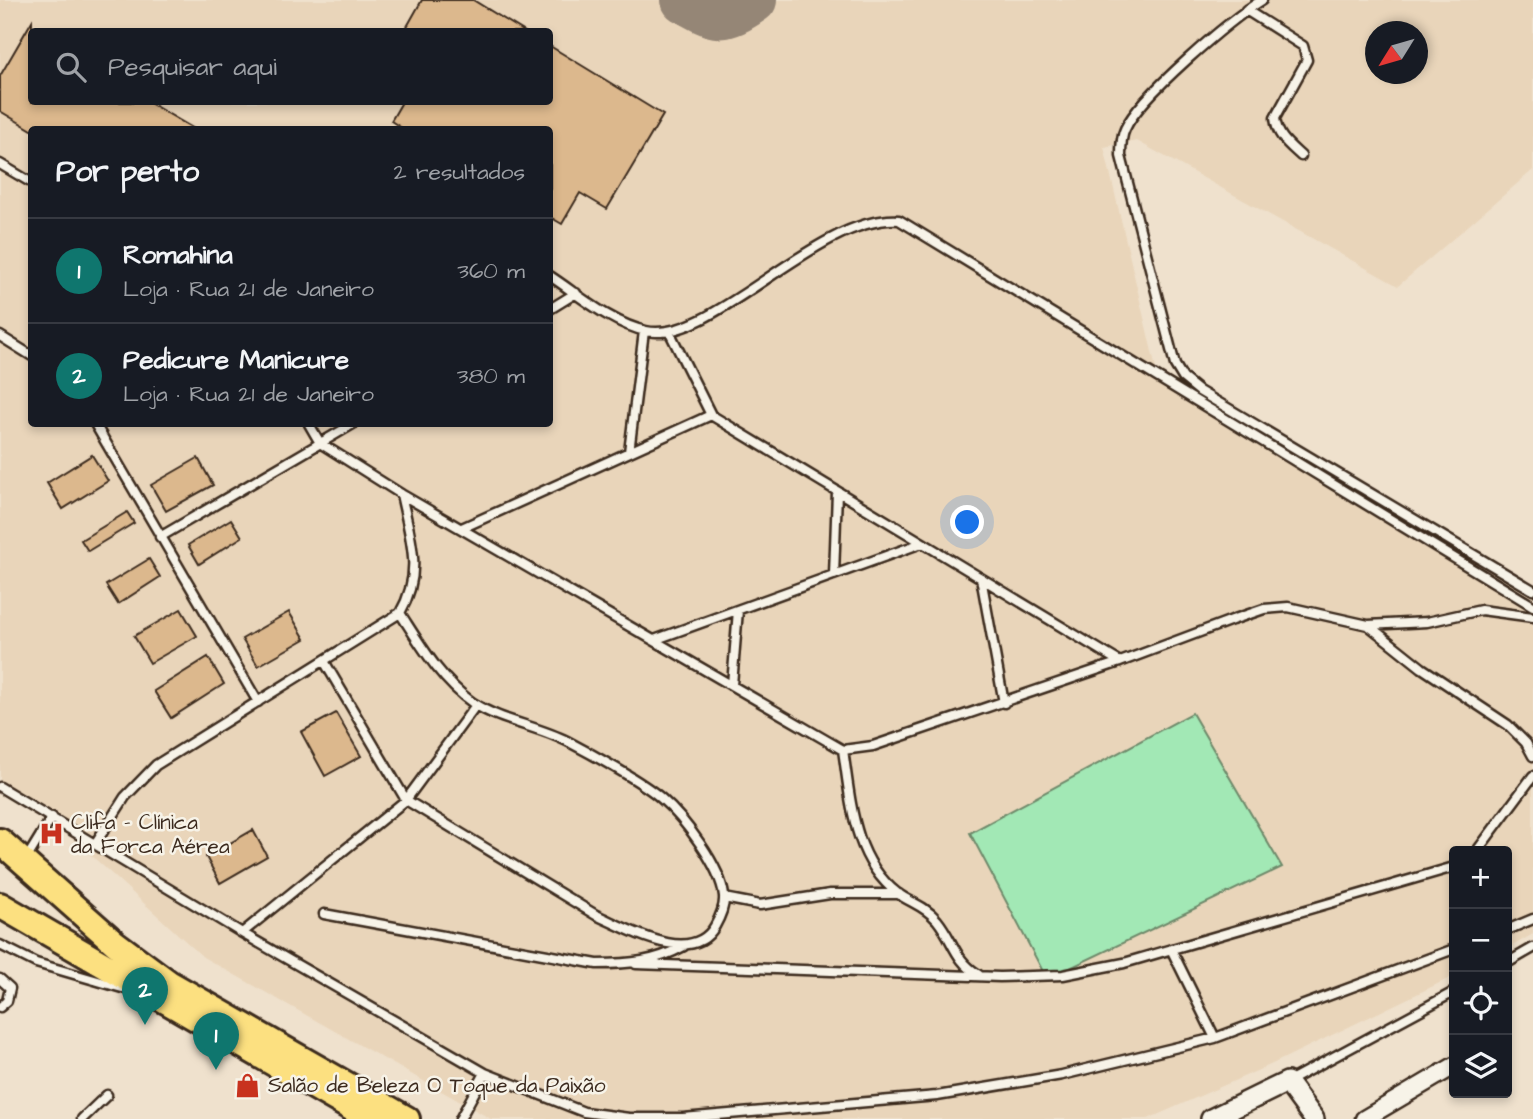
<!DOCTYPE html>
<html lang="pt">
<meta charset="utf-8">
<style>
body{margin:0;font-family:"Architects Daughter",sans-serif;background:#20242c;color:#f1f3f6}
.controls{position:absolute;right:21px;bottom:21px;display:grid;overflow:hidden;border-radius:7px;box-shadow:0 4px 10px #0003}
.controls button{width:63px;height:63px;display:grid;place-items:center;padding:0;border:0;border-bottom:2px solid #363941;background:#171b24;color:#f1f3f6;font:35px sans-serif}
.compass{position:absolute;left:1365px;top:21px;width:63px;height:63px;border-radius:50%;background:#171b24;box-shadow:0 4px 10px #0003;rotate:233deg}
.you{position:absolute;left:968px;top:523px;width:24px;height:24px;margin:-18px;border:5px solid #fff;border-radius:50%;background:#1a73e8;box-shadow:0 0 0 10px #1a73e833}
.badge{display:grid;place-items:center;width:46px;height:46px;border-radius:50%;background:#0f766e;color:#fff;font-size:23px;font-weight:700}
.pin{position:absolute;translate:-50% -58px;filter:drop-shadow(0 2px 4px #0008)}
.pin::after{content:'';position:absolute;top:37px;width:24px;height:21px;background:inherit;clip-path:polygon(0 0,100% 0,50% 100%)}
.list{margin:0;padding:0;list-style:none}
h2{display:flex;justify-content:space-between;align-items:center;height:91px;margin:0;padding:0 28px;font-size:30px}
h2 small{font-size:23px;font-weight:400;color:#9ea1a6}
.list li{display:grid;grid-template-columns:46px 1fr auto;gap:21px;align-items:center;box-sizing:border-box;height:105px;padding:0 28px;border-top:2px solid #363941}
.list b{display:block;font-size:26px;white-space:nowrap}
.list p{margin:0;font-size:23px;white-space:nowrap;color:#9ea1a6}
.list em{font-size:23px;font-style:normal;color:#9ea1a6}
.icon{flex:none;width:38px;height:38px;fill:none;stroke:currentColor;stroke-width:2;stroke-linecap:round;stroke-linejoin:round}
.map{position:relative;flex:none;width:1533px;height:1119px;overflow:hidden}
.search{position:absolute;background:#171b24;box-shadow:0 4px 10px #0003;left:28px;top:28px;width:525px;height:77px;display:flex;align-items:center;gap:18px;box-sizing:border-box;padding:0 24px;border-radius:7px;color:#9ea1a6;font-size:26px}
.panel{position:absolute;background:#171b24;box-shadow:0 4px 10px #0003;left:28px;top:126px;width:525px;height:301px;border-radius:7px}
.map>svg:first-child{display:block}
.built{fill:#e9d5ba;fill-rule:evenodd}
.green{fill:#a2e8b5;stroke:#6e896a;stroke-width:2}
.lines{fill:none;stroke-linecap:round;stroke-linejoin:round}
.taxiway{stroke:#958676;stroke-width:46}
.building{fill:#dcb88d;stroke:#3b2a1e;stroke-width:2}
.service-casing{stroke:#3b2a1e;stroke-width:13}
.minor-casing{stroke:#3b2a1e;stroke-width:21}
.tertiary-casing{stroke:#3b2a1e;stroke-width:24}
.primary-casing{stroke:#3b2a1e;stroke-width:30}
.service{stroke:#f7f3e8;stroke-width:8}
.minor{stroke:#f7f3e8;stroke-width:16}
.tertiary{stroke:#f7f3e8;stroke-width:19}
.primary{stroke:#fce080;stroke-width:24}
.labels{text-anchor:middle;dominant-baseline:central;stroke-width:5;stroke-linejoin:round;paint-order:stroke}
.poi-label{font-size:21px;fill:#3b2a1e;stroke:#f7f3e8;text-anchor:start}
</style>
<div class="map">
<svg width="1533" height="1119" viewBox="0 0 1533 1119">
<rect width="100%" height="100%" fill="#efe1cd"/>
<filter id="ink" filterUnits="userSpaceOnUse"><feTurbulence type="fractalNoise" baseFrequency=".0143" numOctaves="2"/><feDisplacementMap in="SourceGraphic" scale="14" xChannelSelector="R" yChannelSelector="G"/><feConvolveMatrix kernelMatrix="1 2 1 2 8 2 1 2 1" color-interpolation-filters="sRGB"/></filter>
<g filter="url(#ink)">
<path class="built" d="M 0,0 L 1533,0 L 1533,170 L 1398,286 L 1137,141 L 1104,147 L 1156,369 L 1533,594 L 1533,934 L 1507,949 L 1507,851 L 1454,851 L 1454,976 L 1270,1065 L 1148,1119 L 491,1119 L 203,957 L 58,825 L 0,791 ZM 32,32 L 550,32 L 550,102 L 32,102 ZM 1376,32 L 1418,32 L 1418,74 L 1376,74 ZM 32,130 L 550,130 L 550,424 L 32,424 Z"/>
<path class="green" d="M 1192,713 L 1282,867 L 1047,979 L 970,833 Z"/>
<g class="lines">
<path class="taxiway" d="M 684,0 C 717,19 722,22 754,0"/>
</g>
<path class="building" d="M 422,0 L 473,0 L 525,32 L 404,32 Z
M 32,21 L 32,102 L 148,102 L 196,130 L 32,130 L 0,111 L 0,76 Z
M 550,46 L 663,115 L 607,209 L 580,193 L 562,224 L 550,217 L 550,130 L 405,130 L 391,121 L 402,102 L 550,102 Z
M 92,455 L 108,481 L 63,509 L 47,483 Z
M 198,458 L 213,485 L 166,511 L 151,485 Z
M 127,512 L 134,523 L 88,551 L 81,540 Z
M 231,519 L 242,537 L 199,564 L 188,545 Z
M 149,559 L 160,577 L 118,604 L 106,585 Z
M 181,609 L 197,636 L 150,663 L 134,636 Z
M 289,612 L 305,639 L 258,666 L 242,639 Z
M 208,657 L 224,684 L 171,718 L 154,691 Z
M 336,713 L 361,756 L 325,776 L 301,732 Z
M 253,830 L 267,856 L 220,883 L 206,857 Z"/>
<g class="lines">
<defs>
<path id="service" d="M 1262,0 C 1230,20 1140,96 1125,129 C 1121,137 1121,147 1121,156 L 1175,365 L 1183,378 L 1199,391 L 1533,590
M 1246,10 L 1303,46 L 1307,60 L 1275,118 C 1277,136 1288,144 1301,156
M 0,164 L 32,183
M 550,276 C 579,295 612,324 646,331 C 713,345 816,215 899,220 L 1533,606
M 550,309 L 576,293
M 670,333 L 711,415 L 1120,662
M 0,336 L 32,356
M 95,424 L 258,702
M 309,424 L 320,443 L 401,494 L 843,750 L 873,746 L 1120,662 L 1232,620 L 1264,609 L 1288,607 L 1368,625 L 1422,668 L 1508,725 L 1526,743 L 1533,756
M 629,452 L 644,331
M 462,528 L 711,415
M 160,537 L 353,424
M 834,575 L 837,492
M 981,578 L 1004,703
M 1368,625 L 1427,622 L 1481,610 L 1533,617
M 654,640 L 922,543
M 324,661 L 406,800 L 596,915 C 628,929 692,967 715,926 C 720,917 725,906 724,896 C 721,867 684,818 662,799 C 643,782 590,753 567,741 C 537,726 500,721 473,703 C 440,679 422,647 400,613
M 732,685 L 738,610
M 843,750 C 851,802 853,858 897,893 C 911,903 925,906 937,920 C 954,941 954,960 979,975
M 0,787 L 242,933 L 485,1073 L 584,1112 L 629,1118 L 683,1118 L 937,1096 L 1062,1075 L 1215,1038 L 1454,949
M 95,844 L 125,797 L 156,765 L 400,613 C 424,571 410,538 401,494
M 1477,851 L 1533,776
M 25,861 L 52,817
M 724,898 L 760,905 L 830,894 L 899,894
M 324,914 L 597,964 C 630,964 655,962 684,946
M 1507,930 L 1533,919
M 242,933 L 406,800 L 476,705
M 0,945 L 36,963 L 122,988
M 1171,949 L 1215,1038
M 1507,963 L 1533,948
M 636,964 L 1000,977 L 1063,975 L 1124,963 L 1454,867
M 0,979 L 10,988 L 7,1001 L 0,1007
M 1287,1082 L 1454,992
M 82,1119 L 107,1095
M 460,1119 L 485,1073"/>
<path id="minor" d="M 1364,1119 L 1454,1066"/>
<path id="tertiary" d="M 1211,1119 L 1287,1082 L 1314,1119"/>
<path id="primary" d="M 0,841 L 115,943 L 169,983 L 407,1119
M 0,905 L 370,1119"/>
</defs>
<use href="#service" class="service-casing"/>
<use href="#minor" class="minor-casing"/>
<use href="#tertiary" class="tertiary-casing"/>
<use href="#primary" class="primary-casing"/>
<use href="#service" class="service"/>
<use href="#minor" class="minor"/>
<use href="#tertiary" class="tertiary"/>
<use href="#primary" class="primary"/>
</g>
</g>
<defs>
<symbol id="hospital-bare" viewBox="-9 -9 18 18"><path d="M-5-5h3v3.5h4V-5h3V5h-3V1.5h-4V5h-3Z" fill="#c8321e" stroke="#f7f3e8" stroke-width="2.5" paint-order="stroke"/></symbol>
<symbol id="shop-bare" viewBox="-9 -9 18 18"><path d="M-5-2.5h2.3a2.7 3.5 0 0 1 5.4 0H5L5.5 6h-11ZM-1.5-2.5h3a1.5 2.3 0 0 0-3 0Z" fill="#c8321e" stroke="#f7f3e8" stroke-width="2.5" paint-order="stroke"/></symbol>
</defs>
<g fill-rule="evenodd">
<use href="#hospital-bare" x="34" y="816" width="35" height="35"/>
<use href="#shop-bare" x="230" y="1068" width="35" height="35"/>
</g>
<g class="labels">
<g class="poi-label">
<text x="71" y="822">Clifa - Clínica<tspan x="71" dy="24">da Forca Aérea</tspan></text>
<text x="268" y="1085">Salão de Beleza O Toque da Paixão</text>
</g>
</g>
</svg>
<div class="controls">
<button>+</button>
<button>−</button>
<button><svg class="icon" aria-label="locate" viewBox="0 0 24 24"><circle cx="12" cy="12" r="6"/><path d="M12 2v4M12 18v4M2 12h4M18 12h4"/></svg></button>
<button><svg class="icon" aria-label="layers" viewBox="0 0 24 24"><path d="M12 4l9 5-9 5-9-5zM3 14l9 5 9-5"/></svg></button>
</div>
<svg class="compass" viewBox="-18 -18 36 36"><path d="M0-13l5 13h-10z" fill="#e53935"/><path d="M0 13l5-13h-10z" fill="#9ea1a6"/></svg>
<div class="you"></div>
<div class="pin badge" style="left:216px;top:1070px">1</div>
<div class="pin badge" style="left:145px;top:1025px">2</div>
<div class="search"><svg class="icon" aria-label="search" viewBox="0 0 24 24"><circle cx="10" cy="10" r="6"/><path d="M15 15l6 6"/></svg>Pesquisar aqui</div>
<section class="panel">
<h2>Por perto<small>2 resultados</small></h2>
<ul class="list">
<li><span class="badge">1</span><div><b>Romahina</b><p>Loja · Rua 21 de Janeiro</p></div><em>360 m</em></li>
<li><span class="badge">2</span><div><b>Pedicure Manicure</b><p>Loja · Rua 21 de Janeiro</p></div><em>380 m</em></li>
</ul>
</section>
</div>
